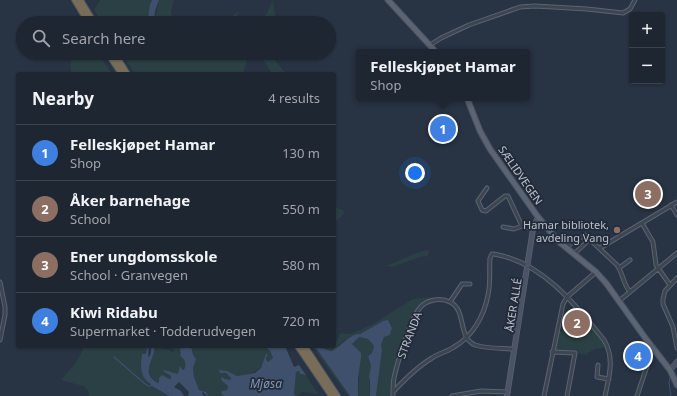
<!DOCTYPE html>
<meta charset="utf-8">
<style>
body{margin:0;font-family:"Noto Sans",sans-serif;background:#262e3a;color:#f1f3f6}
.controls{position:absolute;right:12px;top:12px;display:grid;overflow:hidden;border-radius:4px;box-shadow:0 1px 3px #0004}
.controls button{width:36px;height:36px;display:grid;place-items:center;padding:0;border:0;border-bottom:1px solid #3c434d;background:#1e2632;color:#f1f3f6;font:20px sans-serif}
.you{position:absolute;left:415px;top:173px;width:14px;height:14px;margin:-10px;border:3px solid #fff;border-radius:50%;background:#1a73e8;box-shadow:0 0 0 6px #1a73e833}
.badge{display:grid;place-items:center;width:26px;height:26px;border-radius:50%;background:#ea580c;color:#fff;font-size:13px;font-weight:700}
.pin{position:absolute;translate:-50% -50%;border:2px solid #fff;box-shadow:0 1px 4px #0006}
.popup{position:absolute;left:356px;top:49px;width:174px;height:52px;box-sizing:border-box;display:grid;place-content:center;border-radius:4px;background:#1e2632;filter:drop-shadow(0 1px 3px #0005);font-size:13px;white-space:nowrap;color:#a1a5ac}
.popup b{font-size:15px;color:#f1f3f6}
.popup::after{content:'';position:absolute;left:50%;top:100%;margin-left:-8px;border:8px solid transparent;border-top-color:#1e2632}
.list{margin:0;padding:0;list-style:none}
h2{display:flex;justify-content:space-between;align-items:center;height:52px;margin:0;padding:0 16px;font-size:17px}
h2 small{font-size:13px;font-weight:400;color:#a1a5ac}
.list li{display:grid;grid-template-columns:26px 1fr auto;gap:12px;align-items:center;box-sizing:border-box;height:56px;padding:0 16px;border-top:1px solid #3c434d}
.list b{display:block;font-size:15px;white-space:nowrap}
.list p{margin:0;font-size:13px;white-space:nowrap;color:#a1a5ac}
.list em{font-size:13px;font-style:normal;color:#a1a5ac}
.icon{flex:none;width:22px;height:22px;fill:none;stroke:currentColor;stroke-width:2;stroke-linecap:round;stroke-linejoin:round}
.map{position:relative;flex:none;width:677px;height:396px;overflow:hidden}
.search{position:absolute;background:#1e2632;box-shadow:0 1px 3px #0004;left:16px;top:16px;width:320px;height:44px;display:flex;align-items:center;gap:10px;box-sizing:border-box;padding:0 14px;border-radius:22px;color:#a1a5ac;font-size:15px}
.panel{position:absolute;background:#1e2632;box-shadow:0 1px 3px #0004;left:16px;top:72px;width:320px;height:276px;border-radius:4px}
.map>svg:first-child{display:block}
.green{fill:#2a4044}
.water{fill:#3e506b}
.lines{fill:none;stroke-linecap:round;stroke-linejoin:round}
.stream{stroke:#3e506b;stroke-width:1}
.street-casing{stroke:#5b6370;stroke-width:5}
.secondary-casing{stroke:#5b6370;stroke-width:6}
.primary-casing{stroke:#464e5c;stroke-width:7}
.highway-casing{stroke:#47505d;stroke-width:8}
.street{stroke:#3c4552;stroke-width:3}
.secondary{stroke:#4a5465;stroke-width:4.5}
.primary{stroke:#5a6472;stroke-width:5}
.highway{stroke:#786d59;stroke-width:6}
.education-dot{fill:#8d6e63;stroke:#212a38;stroke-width:1.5}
.labels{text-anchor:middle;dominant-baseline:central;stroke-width:3.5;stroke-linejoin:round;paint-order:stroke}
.street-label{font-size:11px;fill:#bac0cc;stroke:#212a38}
.poi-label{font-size:11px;fill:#bac0cc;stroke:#212a38;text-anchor:end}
.water-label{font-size:12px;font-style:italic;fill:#8296b2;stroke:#212a38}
</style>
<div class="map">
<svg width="677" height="396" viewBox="0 0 677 396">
<rect width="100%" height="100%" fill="#283343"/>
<path class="green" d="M 100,0 L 152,0 L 146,23 L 102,23 L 94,10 Z
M 159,0 L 174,0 L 171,11 L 172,16 L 229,19 L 238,11 L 237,20 L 239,23 L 229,21 L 222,23 L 154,23 Z
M 273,0 L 276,23 L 260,23 L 258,19 L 265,17 Z
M 76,53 L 98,53 L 112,74 L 72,74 C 69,66 70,59 76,53 Z
M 121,53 L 246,53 C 247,62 246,66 242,74 L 135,74 Z
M 261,53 L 271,53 L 277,63 L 287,74 L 272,74 L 261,56 Z
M 334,198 L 337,208 L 343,210 L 345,213 L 334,223 L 335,217 L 334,216 Z
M 429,250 L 428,257 L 423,256 L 392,267 L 386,266 L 419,252 Z
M 433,297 L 419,306 L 414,313 L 393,377 L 392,396 L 376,396 L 382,350 L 381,345 L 384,337 C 393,336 393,330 390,322 L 383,321 L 360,334 L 349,337 L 339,345 L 337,349 L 331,351 L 323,347 L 316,348 L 350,396 L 348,396 L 312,346 L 334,346 L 334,343 L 337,341 L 339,335 L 342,333 L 351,334 L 371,325 L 413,299 Z
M 591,326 L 607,347 L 595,349 L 588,353 L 587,355 L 577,353 L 576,351 L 560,350 L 555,351 L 557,332 Z
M 359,337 L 368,339 L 374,346 L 372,353 L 368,356 L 371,366 L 369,376 L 370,396 L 358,396 L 359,380 L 355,347 L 352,344 Z
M 85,346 L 147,346 L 146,354 L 141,357 C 141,371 143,373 151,384 L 151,386 L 145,383 L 114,356 L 113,357 L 144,384 L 149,387 L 152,386 L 169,396 L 89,396 L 88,391 L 84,386 L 63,381 L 62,379 L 76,362 Z
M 155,346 L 165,346 L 166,347 L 162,349 L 169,349 L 173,352 L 174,350 L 167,346 L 181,346 L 181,353 L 186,362 L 186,368 L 181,369 L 178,374 L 169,372 L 166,373 L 171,376 L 170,379 L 158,383 C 142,373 152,360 155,346 Z
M 191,346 L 265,346 L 270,351 L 273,358 L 269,362 L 267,361 L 267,354 C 262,366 262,370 249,374 C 246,375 241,376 237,376 C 231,375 225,371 219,370 L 230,376 L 230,380 L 222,380 L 228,386 L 227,391 L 222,394 L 224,396 L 208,396 L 206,392 L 199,390 L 194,377 L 193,368 L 195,358 Z
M 299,371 L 302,375 L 306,375 L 318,394 L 302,392 L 298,396 L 294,395 L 296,372 Z"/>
<path class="water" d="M 152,0 L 159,0 L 155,11 L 154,23 L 147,23 L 150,5 Z
M 388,320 L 392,328 L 390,335 L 384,337 L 381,345 L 382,350 L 376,396 L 370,396 L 370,382 L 369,376 L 371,366 L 368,356 L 372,353 L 374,346 L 368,339 L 359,337 L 352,344 L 361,353 L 361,358 L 358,378 L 358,396 L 350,396 L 316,348 L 320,347 L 331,351 C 342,347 348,334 360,334 L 383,321 Z
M 147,346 L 149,346 L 148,356 L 149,357 L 151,353 L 151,346 L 155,346 C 154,349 154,353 153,355 C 149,367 144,375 158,383 L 159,382 L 159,378 L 162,375 L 169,379 L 171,378 L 171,376 L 163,371 L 164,370 L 178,374 L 180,366 L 183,370 L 185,368 C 186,362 185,359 180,356 L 181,353 L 180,351 L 181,346 L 191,346 C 192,350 193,356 196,359 L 193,368 L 194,377 L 199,390 L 206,392 L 208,396 L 207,396 L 203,392 L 202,393 L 204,396 L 188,396 L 189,392 L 179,382 L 174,387 L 181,391 L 184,396 L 169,396 L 152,386 L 149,387 L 144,384 L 113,357 L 114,356 L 145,383 L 150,386 L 151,384 C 140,378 140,366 142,354 L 146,354 Z
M 265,346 L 285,346 L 294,367 L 299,365 L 306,375 L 300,374 L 299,371 L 296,372 L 294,395 L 297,396 L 224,396 L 221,393 L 222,391 L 227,390 L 228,386 L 222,381 L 221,378 L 222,377 L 225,379 L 230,380 L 231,378 L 226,373 L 220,373 L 219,370 L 227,371 L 237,376 L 255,373 L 261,368 L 266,354 L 268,355 L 266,358 L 267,361 L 268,362 L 273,358 L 270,351 Z"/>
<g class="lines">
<path class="stream" d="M 670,378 L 669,383 L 671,396"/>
<defs>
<path id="street" d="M 430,45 L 441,38 L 469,25 L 520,7 L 535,6 L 587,9 L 623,13 L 630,9 L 635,0
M 487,188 L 478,201 L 482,210 L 486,211 L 505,196 L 508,196 L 522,226 L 533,229
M 671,205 L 677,215
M 642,223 L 653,242 L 656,265 L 670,285
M 503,227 L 514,229 L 522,226
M 566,247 L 585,235 L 617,265 C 623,273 623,284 630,292
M 600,248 L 677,202
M 574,254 L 590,239
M 619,268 L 630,260
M 677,278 L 665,291 L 663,299 L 663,304 L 673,327 L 677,348
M 0,282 L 5,307 L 5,315 L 0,340
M 619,301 L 677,253
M 450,302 L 462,284 L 470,284
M 552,352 L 575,353 L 567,396
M 598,365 L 597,377 L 609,379
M 393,392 C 405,379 417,367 432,358 C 439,353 447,352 454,347 C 473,336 484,316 488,295 C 491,282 489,270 490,258 L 492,254 L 494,254 C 542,262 576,305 604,340 C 615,358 609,377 605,396
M 393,396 C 393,390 393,384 394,378 C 397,364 411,318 419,309 C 425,300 440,297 450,302 C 467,310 457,337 475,345 C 487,349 502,348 514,349
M 452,396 L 481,391 L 508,392
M 544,396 L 563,304 L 567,297 L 596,272
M 637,396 L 651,354 L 654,350"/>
<path id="secondary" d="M 670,370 L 677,362
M 507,396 L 533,229 L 538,217"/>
<path id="primary" d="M 388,0 L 436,52
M 467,98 L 480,131 L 490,149 L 538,217 L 558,241 L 596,272 L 606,283 L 646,339 L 670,370 L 677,385"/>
<path id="highway" d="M 75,0 L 89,23
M 80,0 L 94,23
M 108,53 L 122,74
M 114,53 L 127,74
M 298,346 L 332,396
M 304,346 L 337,396"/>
</defs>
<use href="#street" class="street-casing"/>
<use href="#secondary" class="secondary-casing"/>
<use href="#primary" class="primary-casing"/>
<use href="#highway" class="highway-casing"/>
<use href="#street" class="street"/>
<use href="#secondary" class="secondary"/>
<use href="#primary" class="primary"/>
<use href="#highway" class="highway"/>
</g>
<circle class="education-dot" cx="617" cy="230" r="4"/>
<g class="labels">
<g class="street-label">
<text transform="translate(521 175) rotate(55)">SÆLIDVEGEN</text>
<text transform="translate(513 305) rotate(-81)">ÅKER ALLÉ</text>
<text transform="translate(409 335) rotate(-69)">STRANDA</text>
</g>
<g class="poi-label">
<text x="609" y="224">Hamar bibliotek,<tspan x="609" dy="13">avdeling Vang</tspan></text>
</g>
<g class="water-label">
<text x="266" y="383">Mjøsa</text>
</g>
</g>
</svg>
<div class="controls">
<button>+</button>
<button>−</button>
</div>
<div class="you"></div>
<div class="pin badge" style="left:443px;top:129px;background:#3f7fe0">1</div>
<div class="popup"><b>Felleskjøpet Hamar</b>Shop</div>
<div class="pin badge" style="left:577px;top:323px;background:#8d6e63">2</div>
<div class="pin badge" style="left:648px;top:194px;background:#8d6e63">3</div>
<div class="pin badge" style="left:638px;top:356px;background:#3f7fe0">4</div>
<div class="search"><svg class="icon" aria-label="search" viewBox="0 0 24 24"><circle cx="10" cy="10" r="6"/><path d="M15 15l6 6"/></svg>Search here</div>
<section class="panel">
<h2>Nearby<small>4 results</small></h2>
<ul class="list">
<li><span class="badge" style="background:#3f7fe0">1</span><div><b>Felleskjøpet Hamar</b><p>Shop</p></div><em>130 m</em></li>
<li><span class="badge" style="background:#8d6e63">2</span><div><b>Åker barnehage</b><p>School</p></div><em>550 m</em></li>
<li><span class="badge" style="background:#8d6e63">3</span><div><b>Ener ungdomsskole</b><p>School · Granvegen</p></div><em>580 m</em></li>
<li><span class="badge" style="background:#3f7fe0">4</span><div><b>Kiwi Ridabu</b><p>Supermarket · Todderudvegen</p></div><em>720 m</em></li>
</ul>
</section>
</div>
